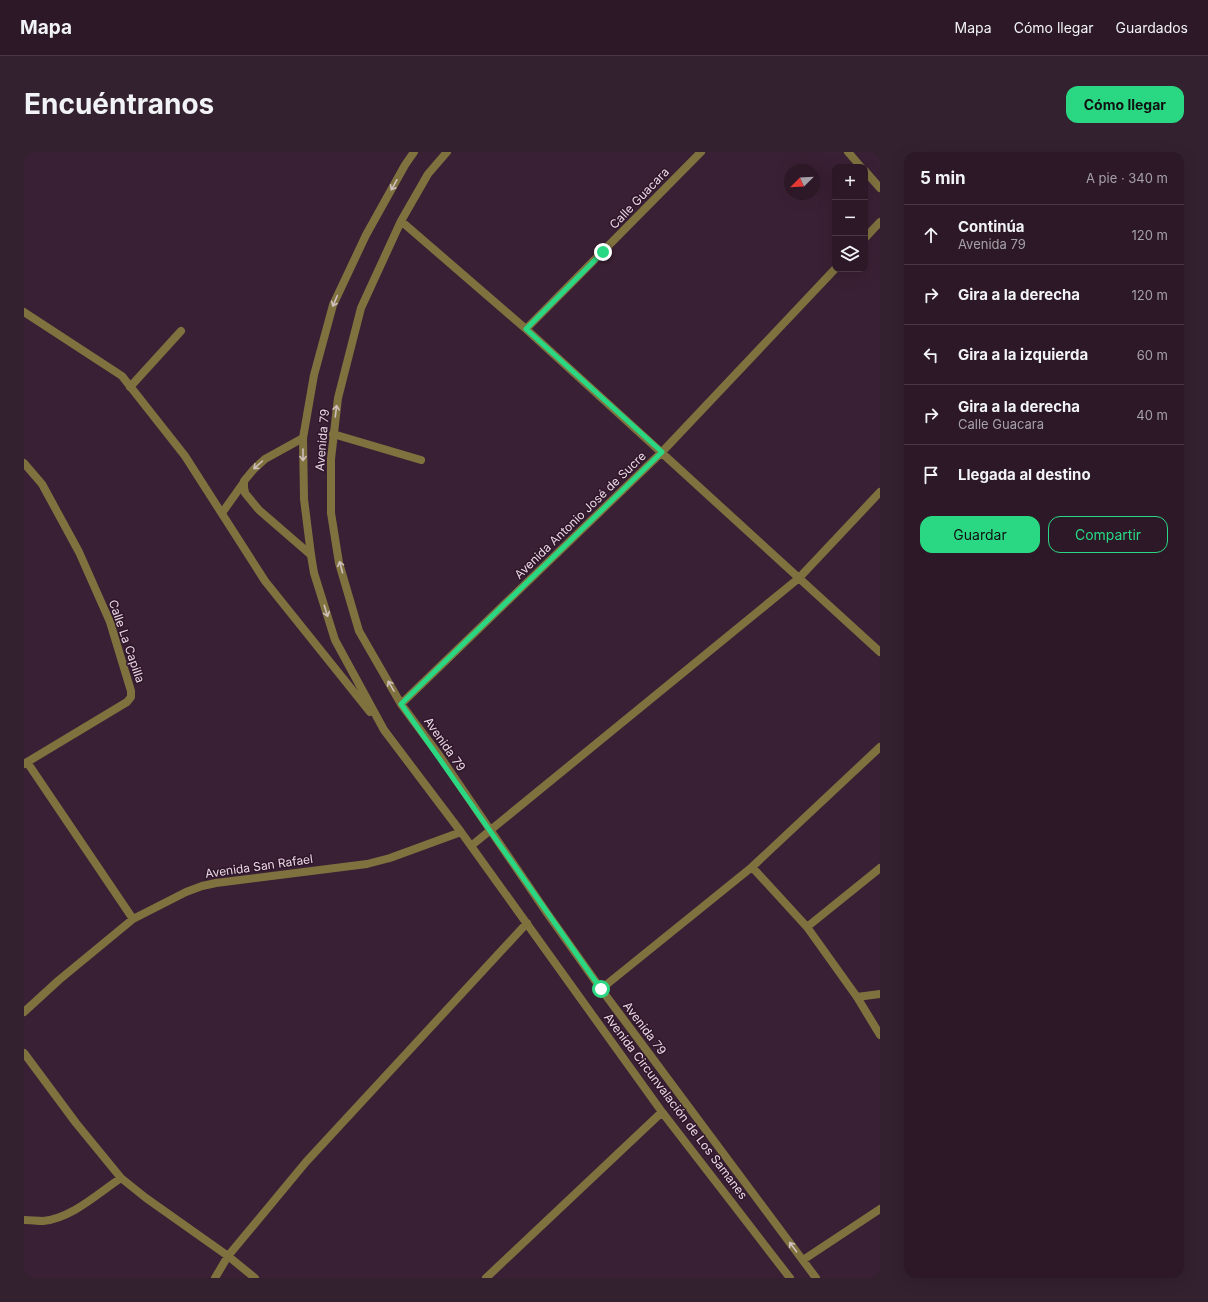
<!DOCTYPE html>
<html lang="es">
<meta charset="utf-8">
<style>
body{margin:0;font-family:Inter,sans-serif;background:#34212f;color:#f1f3f6}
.controls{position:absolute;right:12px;top:12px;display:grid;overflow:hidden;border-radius:8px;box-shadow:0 4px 16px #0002}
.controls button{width:36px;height:36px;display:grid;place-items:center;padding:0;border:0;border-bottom:1px solid #483744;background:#2c1827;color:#f1f3f6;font:20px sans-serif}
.compass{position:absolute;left:760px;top:12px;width:36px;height:36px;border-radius:50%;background:#2c1827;box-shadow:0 4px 16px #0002;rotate:246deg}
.stop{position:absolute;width:12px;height:12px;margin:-9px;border:3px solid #2ad884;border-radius:50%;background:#fff}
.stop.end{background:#2ad884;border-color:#fff;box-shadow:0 1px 4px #0008}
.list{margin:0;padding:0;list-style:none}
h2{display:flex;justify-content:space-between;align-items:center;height:52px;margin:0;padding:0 16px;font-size:17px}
h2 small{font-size:13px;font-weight:400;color:#a6a0a7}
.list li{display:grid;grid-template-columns:26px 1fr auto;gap:12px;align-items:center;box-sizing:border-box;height:60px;padding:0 16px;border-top:1px solid #483744}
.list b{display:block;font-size:15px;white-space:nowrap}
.list p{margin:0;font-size:13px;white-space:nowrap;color:#a6a0a7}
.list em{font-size:13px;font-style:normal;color:#a6a0a7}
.actions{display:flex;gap:8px;padding:12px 16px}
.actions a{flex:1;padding:9px 0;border:1px solid #2ad884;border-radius:12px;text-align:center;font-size:14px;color:#2ad884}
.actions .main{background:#2ad884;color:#111}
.icon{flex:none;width:22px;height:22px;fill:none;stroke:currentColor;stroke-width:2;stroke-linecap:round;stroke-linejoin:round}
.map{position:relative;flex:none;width:856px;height:1126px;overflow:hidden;border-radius:12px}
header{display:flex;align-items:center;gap:24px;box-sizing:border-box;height:56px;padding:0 20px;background:#2c1827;border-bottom:1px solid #483744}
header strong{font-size:19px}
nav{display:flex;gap:22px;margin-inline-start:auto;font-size:14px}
.intro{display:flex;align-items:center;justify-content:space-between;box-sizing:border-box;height:96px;padding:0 24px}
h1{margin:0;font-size:28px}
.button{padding:10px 18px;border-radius:12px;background:#2ad884;color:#111;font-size:14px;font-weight:700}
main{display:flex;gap:24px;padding:0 24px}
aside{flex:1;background:#2c1827;border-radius:12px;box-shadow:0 4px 16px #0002}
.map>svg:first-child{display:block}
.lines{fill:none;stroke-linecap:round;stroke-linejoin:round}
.service{stroke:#7f723f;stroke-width:8}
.minor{stroke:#7f723f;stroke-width:8}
.oneway{stroke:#cfbfbc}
.route{stroke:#2ad884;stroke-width:5}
.labels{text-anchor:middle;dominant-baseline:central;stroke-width:3;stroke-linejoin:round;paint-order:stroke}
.street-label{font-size:12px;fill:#ead9e5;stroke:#2f162a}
</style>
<header>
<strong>Mapa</strong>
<nav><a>Mapa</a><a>Cómo llegar</a><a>Guardados</a></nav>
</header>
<div class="intro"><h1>Encuéntranos</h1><a class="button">Cómo llegar</a></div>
<main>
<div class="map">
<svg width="856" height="1126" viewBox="0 0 856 1126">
<rect width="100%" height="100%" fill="#3a2034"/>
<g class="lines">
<path class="service" d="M 106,235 L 157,179
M 309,282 L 397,308
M 279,286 L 241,307 L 230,317 L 220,329 L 220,335 L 221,341 L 235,358 L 287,403
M 198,361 L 220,330"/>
<path class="minor" d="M 390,0 L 381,13 L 342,83 L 309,153 L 290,223 L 279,286 L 280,347 L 287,403 L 290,421 L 311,488 L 360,578 L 437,680 L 638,960 L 766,1126
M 423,0 L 404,22 L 377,69 L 337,156 L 314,246 L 307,307 L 307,361 L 315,411 L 335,479 L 377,552 L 415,603 L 523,761 L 577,837 L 792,1126
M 824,0 L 837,15
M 841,19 L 856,36
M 377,69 L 502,177 L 856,500
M 841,86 L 856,70
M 0,160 L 98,224 L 161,304 L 241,429 L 346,560
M 502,177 L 677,0
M 0,311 L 18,332 L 55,400 L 86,470 L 107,539 L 107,545 L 103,550 L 0,612
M 377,552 L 638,300 L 811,117
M 3,610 L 109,767
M 447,694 L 775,426 L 856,340
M 728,715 L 783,775 L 833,845 L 856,883
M 783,775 L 856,716
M 577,837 L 728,715 L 856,595
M 833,845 L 856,842
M 0,860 L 35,828 L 109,767 L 162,740 L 178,734 L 192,731 L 343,712 L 366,706 L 437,680
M 0,901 L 52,971 L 97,1026 L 122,1046 L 204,1104 L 231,1126
M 0,1068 C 6,1068 13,1069 19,1069 C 48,1066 73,1042 97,1026
M 779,1108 L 856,1057
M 191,1126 L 204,1104 L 282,1010 L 503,771
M 462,1126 L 638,960"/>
</g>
<defs><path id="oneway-shaft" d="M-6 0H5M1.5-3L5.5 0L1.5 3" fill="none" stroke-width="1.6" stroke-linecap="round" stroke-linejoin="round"/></defs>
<g class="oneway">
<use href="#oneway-shaft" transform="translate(370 33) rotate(119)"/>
<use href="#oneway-shaft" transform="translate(311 149) rotate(113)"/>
<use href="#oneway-shaft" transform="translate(312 259) rotate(-83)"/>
<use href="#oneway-shaft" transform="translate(279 303) rotate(90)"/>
<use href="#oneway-shaft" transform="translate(234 313) rotate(138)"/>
<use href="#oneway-shaft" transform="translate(317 415) rotate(-105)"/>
<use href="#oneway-shaft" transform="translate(302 459) rotate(73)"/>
<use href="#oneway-shaft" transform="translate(367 534) rotate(-120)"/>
<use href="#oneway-shaft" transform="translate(769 1095) rotate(-127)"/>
</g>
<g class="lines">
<path class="route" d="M 577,837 L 377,552 L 638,300 L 502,177 L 579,100"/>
</g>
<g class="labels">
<g class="street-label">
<text transform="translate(615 46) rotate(-46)">Calle Guacara</text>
<text transform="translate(298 288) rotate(-85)">Avenida 79</text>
<text transform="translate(556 363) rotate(-44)">Avenida Antonio José de Sucre</text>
<text transform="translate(103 489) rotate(71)">Calle La Capilla</text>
<text transform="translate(421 592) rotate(55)">Avenida 79</text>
<text transform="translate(235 714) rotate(-8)">Avenida San Rafael</text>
<text transform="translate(621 876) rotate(53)">Avenida 79</text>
<text transform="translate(652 954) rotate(53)">Avenida Circunvalación de Los Samanes</text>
</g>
</g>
</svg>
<div class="controls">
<button>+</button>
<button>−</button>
<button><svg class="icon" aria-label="layers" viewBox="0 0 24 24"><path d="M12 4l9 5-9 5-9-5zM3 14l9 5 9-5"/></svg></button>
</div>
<svg class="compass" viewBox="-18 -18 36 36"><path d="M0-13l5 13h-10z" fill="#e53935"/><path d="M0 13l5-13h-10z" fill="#a6a0a7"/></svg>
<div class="stop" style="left:577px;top:837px"></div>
<div class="stop end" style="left:579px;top:100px"></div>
</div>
<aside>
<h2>5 min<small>A pie · 340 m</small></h2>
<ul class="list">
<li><svg class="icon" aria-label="ahead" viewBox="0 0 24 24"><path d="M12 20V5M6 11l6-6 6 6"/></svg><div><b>Continúa</b><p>Avenida 79</p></div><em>120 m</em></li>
<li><svg class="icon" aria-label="right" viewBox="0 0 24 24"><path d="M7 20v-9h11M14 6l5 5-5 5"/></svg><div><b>Gira a la derecha</b></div><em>120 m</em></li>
<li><svg class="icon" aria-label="left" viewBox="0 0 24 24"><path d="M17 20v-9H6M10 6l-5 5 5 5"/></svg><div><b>Gira a la izquierda</b></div><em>60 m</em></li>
<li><svg class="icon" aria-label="right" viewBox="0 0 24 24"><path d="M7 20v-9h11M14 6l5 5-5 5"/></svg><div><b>Gira a la derecha</b><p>Calle Guacara</p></div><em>40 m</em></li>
<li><svg class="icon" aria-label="arrive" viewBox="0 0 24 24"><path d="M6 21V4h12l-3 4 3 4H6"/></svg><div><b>Llegada al destino</b></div></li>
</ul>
<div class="actions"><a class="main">Guardar</a><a>Compartir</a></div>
</aside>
</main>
